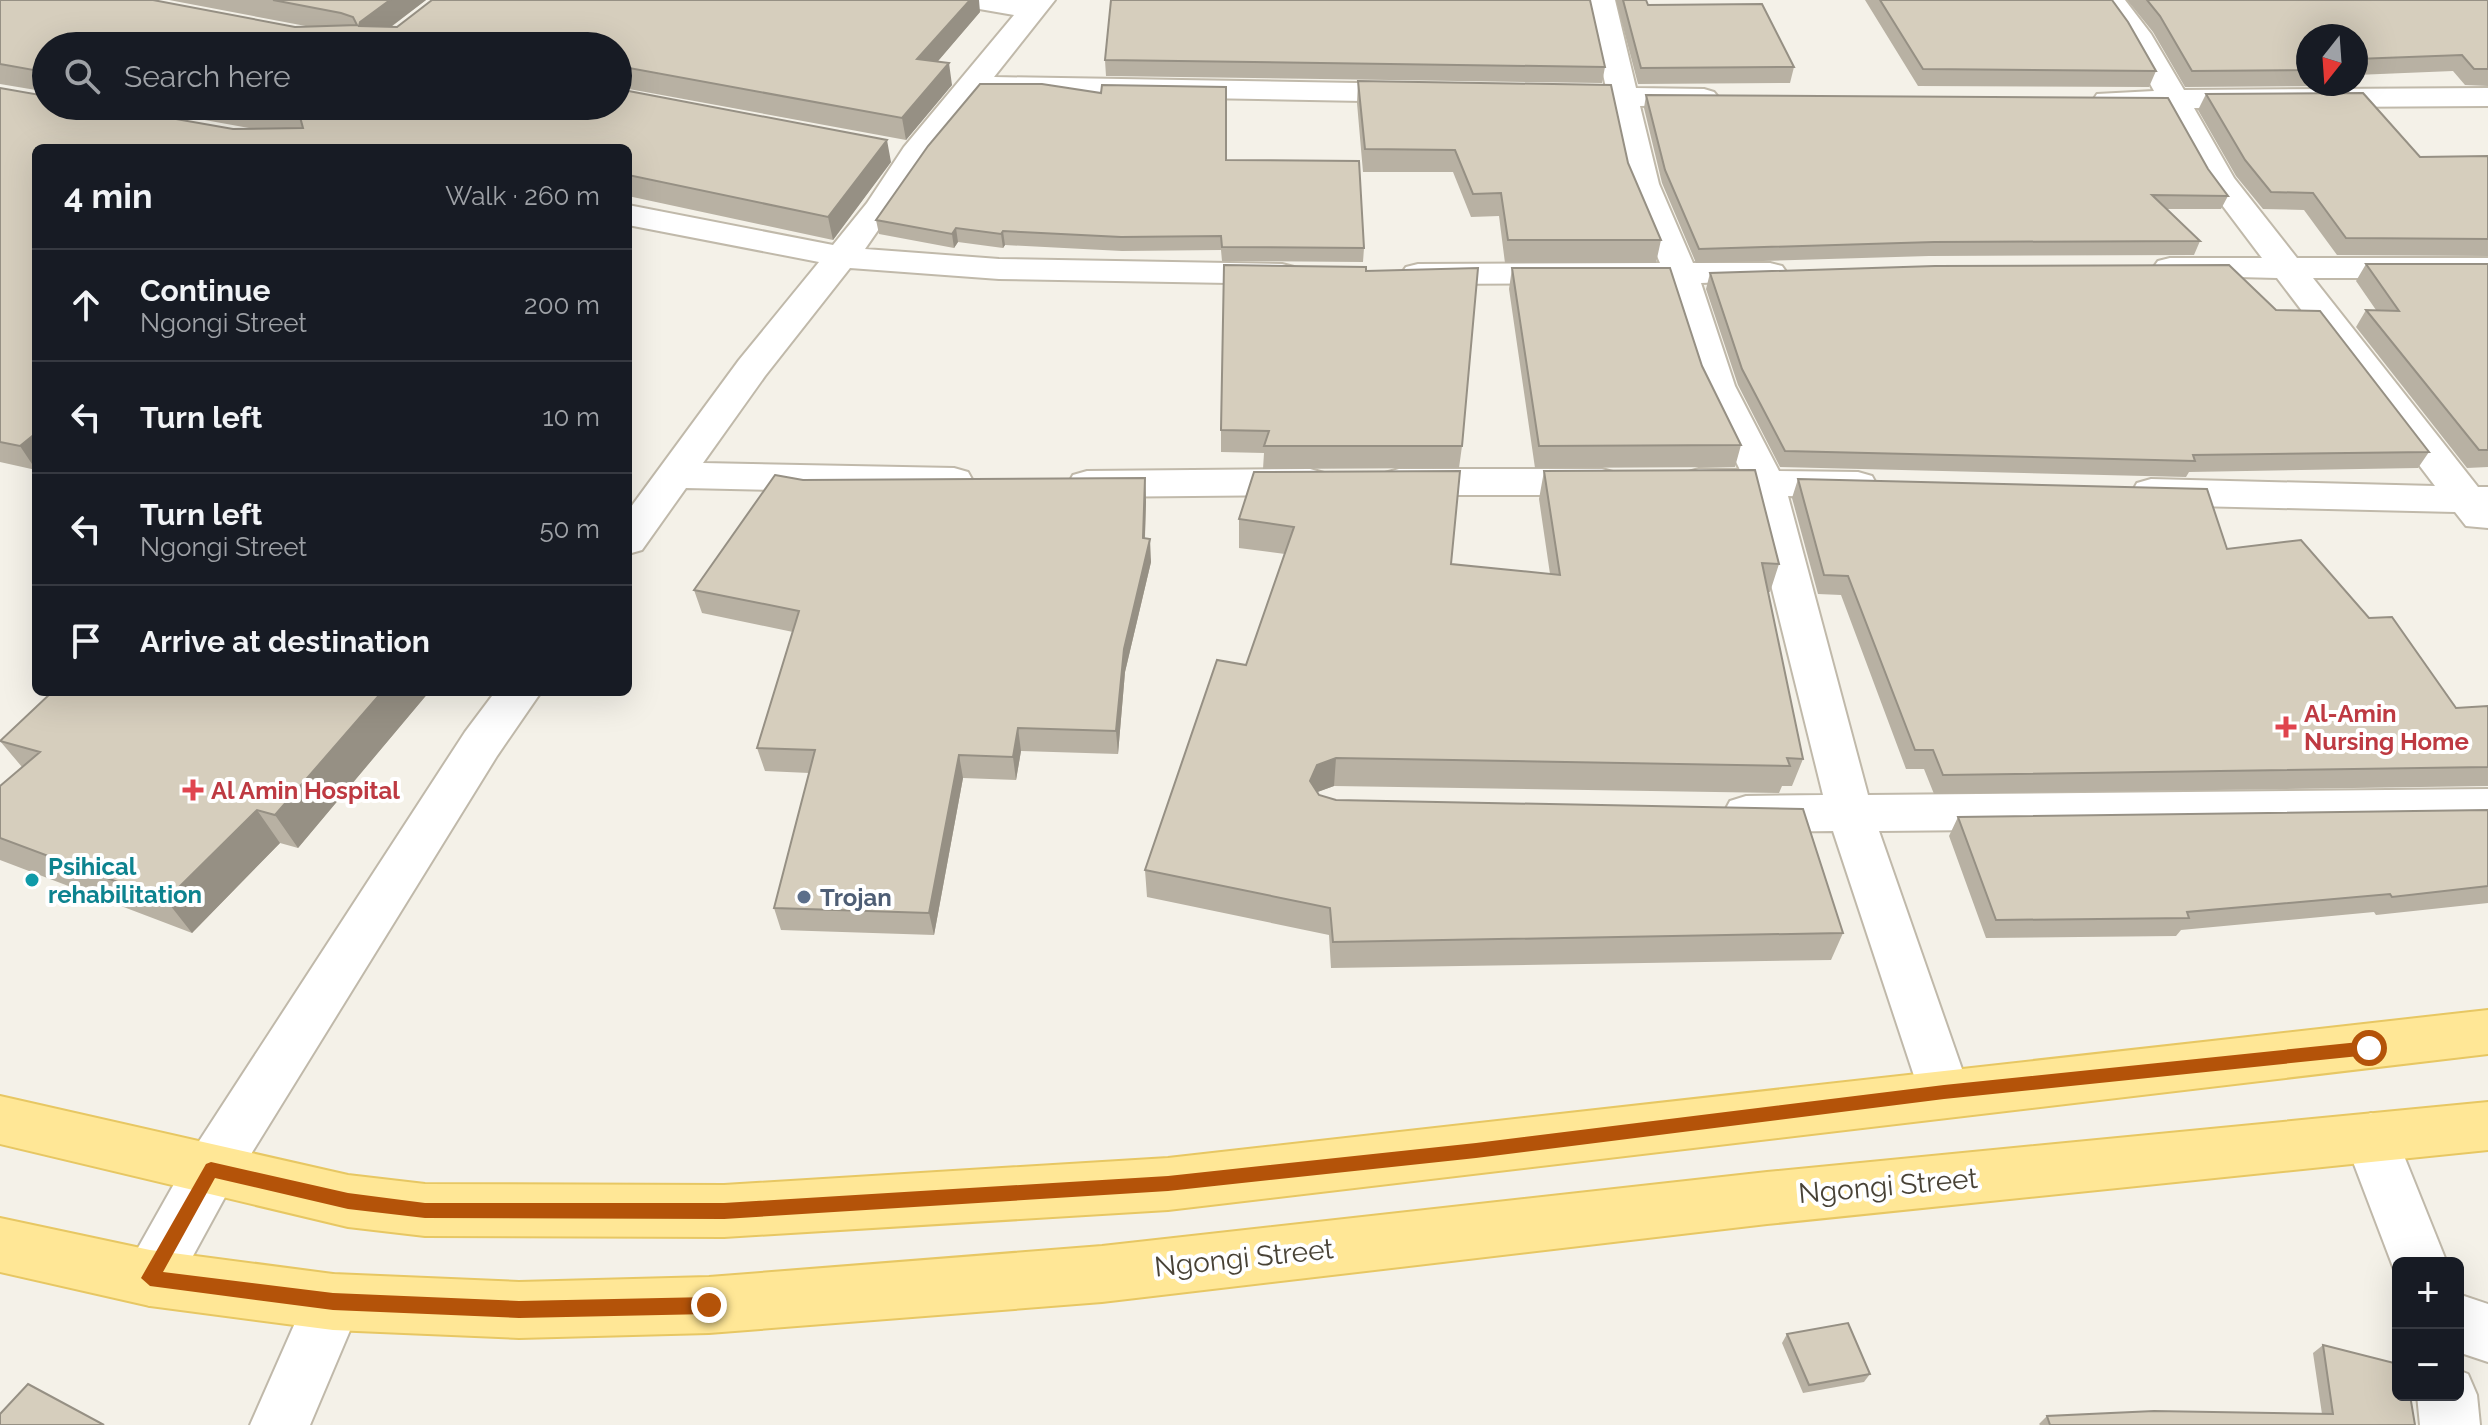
<!DOCTYPE html>
<meta charset="utf-8">
<style>
body{margin:0;font-family:Raleway,sans-serif;background:#20242c;color:#f1f3f6}
.controls{position:absolute;right:24px;bottom:24px;display:grid;overflow:hidden;border-radius:12px;box-shadow:0 8px 32px #0002}
.controls button{width:72px;height:72px;display:grid;place-items:center;padding:0;border:0;border-bottom:2px solid #363941;background:#171b24;color:#f1f3f6;font:40px sans-serif}
.compass{position:absolute;left:2296px;top:24px;width:72px;height:72px;border-radius:50%;background:#171b24;box-shadow:0 8px 32px #0002;rotate:197deg}
.stop{position:absolute;width:24px;height:24px;margin:-18px;border:6px solid #b45309;border-radius:50%;background:#fff}
.stop.end{background:#b45309;border-color:#fff;box-shadow:0 2px 8px #0008}
.list{margin:0;padding:0;list-style:none}
h2{display:flex;justify-content:space-between;align-items:center;height:104px;margin:0;padding:0 32px;font-size:34px}
h2 small{font-size:26px;font-weight:400;color:#9ea1a6}
.list li{display:grid;grid-template-columns:52px 1fr auto;gap:24px;align-items:center;box-sizing:border-box;height:112px;padding:0 32px;border-top:2px solid #363941}
.list b{display:block;font-size:30px;white-space:nowrap}
.list p{margin:0;font-size:26px;white-space:nowrap;color:#9ea1a6}
.list em{font-size:26px;font-style:normal;color:#9ea1a6}
.icon{flex:none;width:44px;height:44px;fill:none;stroke:currentColor;stroke-width:2;stroke-linecap:round;stroke-linejoin:round}
.map{position:relative;flex:none;width:2488px;height:1425px;overflow:hidden}
.search{position:absolute;background:#171b24;box-shadow:0 8px 32px #0002;left:32px;top:32px;width:600px;height:88px;display:flex;align-items:center;gap:20px;box-sizing:border-box;padding:0 28px;border-radius:44px;color:#9ea1a6;font-size:30px}
.panel{position:absolute;background:#171b24;box-shadow:0 8px 32px #0002;left:32px;top:144px;width:600px;height:552px;border-radius:12px}
.map>svg:first-child{display:block}
.lines{fill:none;stroke-linecap:round;stroke-linejoin:round}
.street-casing{stroke:#c0b9aa;stroke-width:4}
.primary-casing{stroke:#e7c763;stroke-width:4}
.street{fill:#fff;fill-rule:evenodd}
.primary{fill:#ffe796;fill-rule:evenodd}
.wall{fill:#b8b1a3}
.shaded-wall{fill:#969084}
.building{fill:#d6cebd;stroke:#969084;stroke-width:2}
.route{fill:#b45309}
.health-dot{fill:#e0444e;stroke:#fff;stroke-width:3}
.culture-dot{fill:#0f9aa8;stroke:#fff;stroke-width:3}
.service-dot{fill:#5c6f8a;stroke:#fff;stroke-width:3}
.labels{text-anchor:middle;dominant-baseline:central;stroke-width:8;stroke-linejoin:round;paint-order:stroke}
.health-label{font-size:24px;font-weight:bold;fill:#be3a42;stroke:#fff;text-anchor:start}
.culture-label{font-size:24px;font-weight:bold;fill:#0d838f;stroke:#fff;text-anchor:start}
.service-label{font-size:24px;font-weight:bold;fill:#4e5e75;stroke:#fff;text-anchor:start}
.near-street-label{font-size:28px;fill:#484236;stroke:#fff}
</style>
<div class="map">
<svg width="2488" height="1425" viewBox="0 0 2488 1425">
<rect width="100%" height="100%" fill="#f4f1e8"/>
<g class="lines">
<defs>
<path id="street" d="M 958,0 L 1055,0 L 994,77 L 1416,84 L 1426,87 L 1431,93 L 1426,99 L 1416,102 L 980,94 L 928,158 L 865,249 L 999,259 L 1282,264 L 1294,267 L 1299,274 L 1294,281 L 1282,284 L 999,279 L 850,268 L 765,376 L 703,463 L 954,468 L 968,472 L 973,481 L 968,490 L 954,494 L 686,488 L 642,550 L 628,554 L 628,511 L 739,360 L 819,262 L 628,225 L 628,205 L 833,245 L 867,203 L 904,147 L 1014,15 L 962,6 Z
M 1587,0 L 1615,0 L 1636,88 L 1704,89 L 1714,92 L 1719,98 L 1714,104 L 1640,106 L 1659,184 L 1693,263 L 1770,263 L 1782,266 L 1787,273 L 1782,280 L 1701,283 L 1735,386 L 1779,471 L 1858,472 L 1872,476 L 1877,485 L 1872,494 L 1858,498 L 1788,496 L 1868,795 L 2488,789 L 2488,825 L 1879,831 L 1970,1092 L 1963,1109 L 1944,1116 L 1925,1109 L 1833,831 L 1746,832 L 1730,827 L 1723,814 L 1730,801 L 1746,796 L 1823,795 L 1749,496 L 1685,491 L 1680,482 L 1685,473 L 1699,469 L 1740,470 L 1699,386 L 1667,283 L 1418,284 L 1406,281 L 1401,274 L 1406,267 L 1418,264 L 1660,263 L 1627,184 L 1610,106 L 1542,102 L 1537,96 L 1542,90 L 1606,88 Z
M 2097,0 L 2125,0 L 2151,34 L 2184,90 L 2488,88 L 2488,106 L 2194,108 L 2234,178 L 2297,258 L 2488,258 L 2488,278 L 2313,278 L 2478,487 L 2488,487 L 2488,528 L 2466,526 L 2455,512 L 2151,505 L 2137,501 L 2132,492 L 2137,483 L 2151,479 L 2435,486 L 2277,278 L 2158,275 L 2153,268 L 2158,261 L 2170,258 L 2262,258 L 2204,181 L 2164,108 L 2097,106 L 2093,100 L 2097,94 L 2154,91 L 2124,36 Z
M 1310,469 L 1324,473 L 1329,482 L 1324,491 L 1310,495 L 1087,497 L 1073,493 L 1068,484 L 1073,475 L 1087,471 Z
M 1399,469 L 1602,469 L 1616,473 L 1621,482 L 1616,491 L 1602,495 L 1399,495 L 1385,491 L 1380,482 L 1385,473 Z
M 495,692 L 541,692 L 497,756 L 230,1188 L 170,1298 L 150,1306 L 130,1298 L 121,1278 L 192,1152 L 465,732 Z
M 2371,1113 L 2390,1121 L 2447,1263 L 2398,1263 L 2398,1280 L 2344,1138 L 2352,1121 Z
M 333,1274 L 353,1282 L 362,1302 L 310,1425 L 250,1425 L 313,1282 Z
M 2458,1294 L 2488,1304 L 2488,1362 L 2458,1352 Z
M 2458,1370 L 2468,1374 L 2477,1395 L 2480,1425 L 2420,1425 L 2417,1395 L 2458,1395 Z"/>
<path id="primary" d="M 2488,1010 L 2488,1054 L 1168,1210 L 724,1237 L 425,1236 L 348,1227 L 0,1144 L 0,1096 L 348,1175 L 425,1184 L 724,1185 L 1168,1158 Z
M 2488,1102 L 2488,1150 L 1767,1224 L 1102,1302 L 709,1333 L 519,1338 L 333,1330 L 150,1306 L 0,1272 L 0,1218 L 150,1250 L 333,1274 L 519,1282 L 709,1277 L 1102,1246 L 1767,1172 Z"/>
</defs>
<use href="#street" class="street-casing"/>
<use href="#primary" class="primary-casing"/>
<use href="#street" class="street"/>
<use href="#primary" class="primary"/>
</g>
<path class="wall" d="M 0,0 L 295,27 L 311,27 L 169,0 L 426,0 L 391,27 L 980,12 L 937,62 L 952,85 L 906,140 L 618,87 L 618,46 L 46,46 L 46,106 L 233,129 L 249,128 L 127,106 L 618,106 L 891,162 L 833,240 L 628,196 L 628,148 L 36,148 L 36,470 L 0,462 L 0,88 L 45,96 L 42,91 L 0,84 Z
M 1616,0 L 1646,0 L 1648,5 L 1794,67 L 1790,83 L 1638,84 Z
M 1865,0 L 2112,0 L 2156,71 L 2149,87 L 1918,86 Z
M 2127,0 L 2488,0 L 2488,86 L 2465,85 L 2453,71 L 2356,75 L 2356,36 L 2308,36 L 2308,84 L 2335,84 L 2334,86 L 2185,87 L 2153,32 Z
M 1105,60 L 1605,67 L 1602,83 L 1106,76 Z
M 1358,81 L 1628,163 L 1661,240 L 1656,263 L 1505,263 L 1499,216 L 1471,217 L 1453,172 L 1363,172 L 1357,103 Z
M 2206,94 L 2420,157 L 2488,156 L 2488,256 L 2337,255 L 2304,210 L 2263,209 L 2236,176 L 2198,110 Z
M 1646,95 L 2208,169 L 2228,196 L 2221,209 L 2166,209 L 2200,241 L 2194,255 L 1929,256 L 1696,263 L 1662,183 L 1644,108 Z
M 1226,160 L 1364,248 L 1363,262 L 1222,261 L 1221,250 L 1122,251 L 1005,245 L 1003,248 L 958,242 L 954,248 L 879,234 L 876,220 Z
M 2366,264 L 2488,264 L 2488,467 L 2467,468 L 2356,327 L 2366,310 L 2376,310 L 2356,281 Z
M 1512,268 L 1702,366 L 1741,445 L 1735,467 L 1535,468 L 1509,289 Z
M 1366,271 L 1462,446 L 1459,468 L 1263,469 L 1264,453 L 1221,452 L 1221,430 Z
M 1710,273 L 2429,452 L 2418,468 L 2189,472 L 2186,477 L 1780,467 L 1738,385 L 1706,289 Z
M 1544,471 L 1779,564 L 1770,592 L 1768,592 L 1803,759 L 1792,786 L 1782,786 L 1779,793 L 1334,786 L 1317,792 L 1319,795 L 1336,800 L 1843,933 L 1831,960 L 1331,968 L 1329,935 L 1147,897 L 1145,870 L 1246,665 L 1285,554 L 1239,548 L 1239,519 L 1254,472 L 1451,564 L 1550,574 L 1539,499 Z
M 1145,478 L 1146,502 L 1145,538 L 1151,562 L 1125,672 L 1118,754 L 1021,751 L 1016,780 L 963,778 L 934,935 L 781,930 L 774,908 L 809,773 L 765,771 L 757,748 L 793,632 L 702,613 L 694,590 L 803,480 Z
M 1798,479 L 2227,549 L 2369,618 L 2456,708 L 2488,706 L 2488,786 L 1934,794 L 1924,769 L 1906,769 L 1841,595 L 1818,594 L 1792,498 Z
M 52,692 L 429,692 L 298,848 L 280,843 L 192,933 L 0,860 L 0,786 L 22,767 L 0,741 Z
M 2488,810 L 2488,903 L 2376,915 L 2374,912 L 2181,930 L 2176,936 L 1986,938 L 1949,836 L 1958,817 Z
M 1787,1334 L 1870,1374 L 1864,1382 L 1803,1393 L 1782,1343 Z
M 2323,1345 L 2415,1425 L 2040,1425 L 2039,1424 L 2047,1416 L 2322,1414 L 2313,1353 Z"/>
<path class="shaded-wall" d="M 390,0 L 426,0 L 368,44 L 359,26 L 360,22 Z
M 970,0 L 979,0 L 980,12 L 921,81 L 917,59 Z
M 949,63 L 952,85 L 906,140 L 902,118 Z
M 887,140 L 891,162 L 833,240 L 828,217 Z
M 956,228 L 958,242 L 954,248 L 952,234 Z
M 1003,231 L 1005,245 L 1003,248 L 1001,234 Z
M 36,433 L 36,470 L 20,446 Z
M 1145,478 L 1146,502 L 1144,561 L 1143,538 Z
M 1150,539 L 1151,562 L 1125,672 L 1118,754 L 1116,731 L 1124,649 Z
M 382,692 L 429,692 L 298,848 L 275,815 Z
M 1018,728 L 1021,751 L 1016,780 L 1013,757 Z
M 959,755 L 963,778 L 934,935 L 929,913 Z
M 1336,758 L 1334,786 L 1315,793 L 1310,781 L 1317,765 Z
M 257,810 L 280,843 L 192,933 L 166,900 Z"/>
<path class="building" d="M 0,0 L 153,0 L 295,27 L 357,25 L 353,17 L 341,13 L 273,0 L 390,0 L 360,22 L 359,26 L 397,27 L 432,0 L 970,0 L 917,59 L 949,63 L 902,118 L 618,66 L 618,46 L 46,46 L 46,81 L 37,81 L 34,70 L 0,64 Z
M 1111,0 L 1590,0 L 1605,67 L 1105,60 Z
M 1623,0 L 1646,0 L 1648,5 L 1762,4 L 1794,67 L 1641,68 Z
M 1880,0 L 2112,0 L 2128,22 L 2156,71 L 1923,69 Z
M 2147,0 L 2488,0 L 2488,69 L 2474,69 L 2462,55 L 2356,59 L 2356,36 L 2308,36 L 2308,70 L 2192,71 L 2160,16 Z
M 1358,81 L 1611,85 L 1628,163 L 1661,240 L 1508,240 L 1501,193 L 1473,194 L 1455,150 L 1365,149 Z
M 980,84 L 1042,84 L 1101,93 L 1102,85 L 1226,87 L 1226,160 L 1359,161 L 1364,248 L 1222,247 L 1221,236 L 1121,237 L 1003,231 L 1001,234 L 956,228 L 952,234 L 876,220 L 928,146 Z
M 0,88 L 46,96 L 46,106 L 102,106 L 233,129 L 303,128 L 300,117 L 237,106 L 618,106 L 618,89 L 887,140 L 828,217 L 628,175 L 628,148 L 36,148 L 36,433 L 20,446 L 0,442 Z
M 2363,93 L 2420,157 L 2488,156 L 2488,239 L 2346,238 L 2313,193 L 2271,192 L 2245,160 L 2206,94 Z
M 1646,95 L 2168,98 L 2208,169 L 2228,196 L 2152,195 L 2200,241 L 1934,242 L 1699,249 L 1665,170 Z
M 2366,264 L 2488,264 L 2488,450 L 2479,450 L 2366,310 L 2399,311 Z
M 1224,265 L 1366,267 L 1366,271 L 1478,268 L 1462,446 L 1264,446 L 1269,431 L 1221,430 Z
M 2229,265 L 2276,310 L 2320,311 L 2429,452 L 2193,455 L 2195,461 L 1785,451 L 1742,369 L 1710,273 L 1935,266 Z
M 1512,268 L 1670,268 L 1702,366 L 1741,445 L 1539,446 Z
M 1755,470 L 1779,564 L 1762,563 L 1803,759 L 1787,758 L 1790,766 L 1336,758 L 1317,765 L 1310,781 L 1319,795 L 1336,800 L 1803,809 L 1843,933 L 1333,942 L 1330,908 L 1145,870 L 1217,660 L 1246,665 L 1294,527 L 1239,519 L 1254,472 L 1460,471 L 1451,564 L 1560,575 L 1544,471 Z
M 775,475 L 803,480 L 1145,478 L 1143,538 L 1150,539 L 1124,649 L 1116,731 L 1018,728 L 1013,757 L 959,755 L 929,913 L 774,908 L 815,750 L 757,748 L 799,611 L 694,590 Z
M 1798,479 L 2207,489 L 2227,549 L 2301,540 L 2369,618 L 2392,617 L 2456,708 L 2488,706 L 2488,767 L 1943,775 L 1933,750 L 1915,750 L 1848,576 L 1824,575 Z
M 52,692 L 382,692 L 275,815 L 257,810 L 166,900 L 0,838 L 0,786 L 40,752 L 0,741 Z
M 2488,810 L 2488,886 L 2392,897 L 2390,894 L 2187,912 L 2189,918 L 1996,920 L 1958,817 Z
M 1848,1323 L 1870,1374 L 1809,1385 L 1787,1334 Z
M 2323,1345 L 2398,1364 L 2398,1395 L 2410,1395 L 2415,1425 L 2050,1425 L 2047,1416 L 2154,1411 L 2333,1414 Z
M 28,1384 L 104,1425 L 0,1425 L 0,1414 Z"/>
<path class="route" d="M 2369,1041 L 2376,1048 L 2369,1055 L 1944,1099 L 1476,1158 L 1168,1191 L 724,1219 L 425,1218 L 348,1209 L 215,1178 L 163,1272 L 333,1293 L 519,1301 L 709,1297 L 718,1305 L 709,1314 L 519,1318 L 333,1310 L 150,1286 L 141,1278 L 206,1164 L 211,1162 L 348,1193 L 425,1203 L 724,1203 L 1168,1176 L 1476,1143 L 1944,1085 Z"/>
<g class="health-dot">
<path d="M2282 715h8v8h8v8h-8v8h-8v-8h-8v-8h8z"/>
<path d="M189 778h8v8h8v8h-8v8h-8v-8h-8v-8h8z"/>
</g>
<circle class="culture-dot" cx="32" cy="880" r="8"/>
<circle class="service-dot" cx="804" cy="897" r="8"/>
<g class="labels">
<g class="health-label">
<text x="2304" y="713">Al-Amin<tspan x="2304" dy="28">Nursing Home</tspan></text>
<text x="211" y="790">Al Amin Hospital</text>
</g>
<g class="culture-label">
<text x="48" y="866">Psihical<tspan x="48" dy="28">rehabilitation</tspan></text>
</g>
<g class="service-label">
<text x="820" y="897">Trojan</text>
</g>
<g class="near-street-label">
<text transform="translate(1888 1186) rotate(-5)">Ngongi Street</text>
<text transform="translate(1244 1258) rotate(-6)">Ngongi Street</text>
</g>
</g>
</svg>
<div class="controls">
<button>+</button>
<button>−</button>
</div>
<svg class="compass" viewBox="-18 -18 36 36"><path d="M0-13l5 13h-10z" fill="#e53935"/><path d="M0 13l5-13h-10z" fill="#9ea1a6"/></svg>
<div class="stop" style="left:2369px;top:1048px"></div>
<div class="stop end" style="left:709px;top:1305px"></div>
<div class="search"><svg class="icon" aria-label="search" viewBox="0 0 24 24"><circle cx="10" cy="10" r="6"/><path d="M15 15l6 6"/></svg>Search here</div>
<section class="panel">
<h2>4 min<small>Walk · 260 m</small></h2>
<ul class="list">
<li><svg class="icon" aria-label="ahead" viewBox="0 0 24 24"><path d="M12 20V5M6 11l6-6 6 6"/></svg><div><b>Continue</b><p>Ngongi Street</p></div><em>200 m</em></li>
<li><svg class="icon" aria-label="left" viewBox="0 0 24 24"><path d="M17 20v-9H6M10 6l-5 5 5 5"/></svg><div><b>Turn left</b></div><em>10 m</em></li>
<li><svg class="icon" aria-label="left" viewBox="0 0 24 24"><path d="M17 20v-9H6M10 6l-5 5 5 5"/></svg><div><b>Turn left</b><p>Ngongi Street</p></div><em>50 m</em></li>
<li><svg class="icon" aria-label="arrive" viewBox="0 0 24 24"><path d="M6 21V4h12l-3 4 3 4H6"/></svg><div><b>Arrive at destination</b></div></li>
</ul>
</section>
</div>
